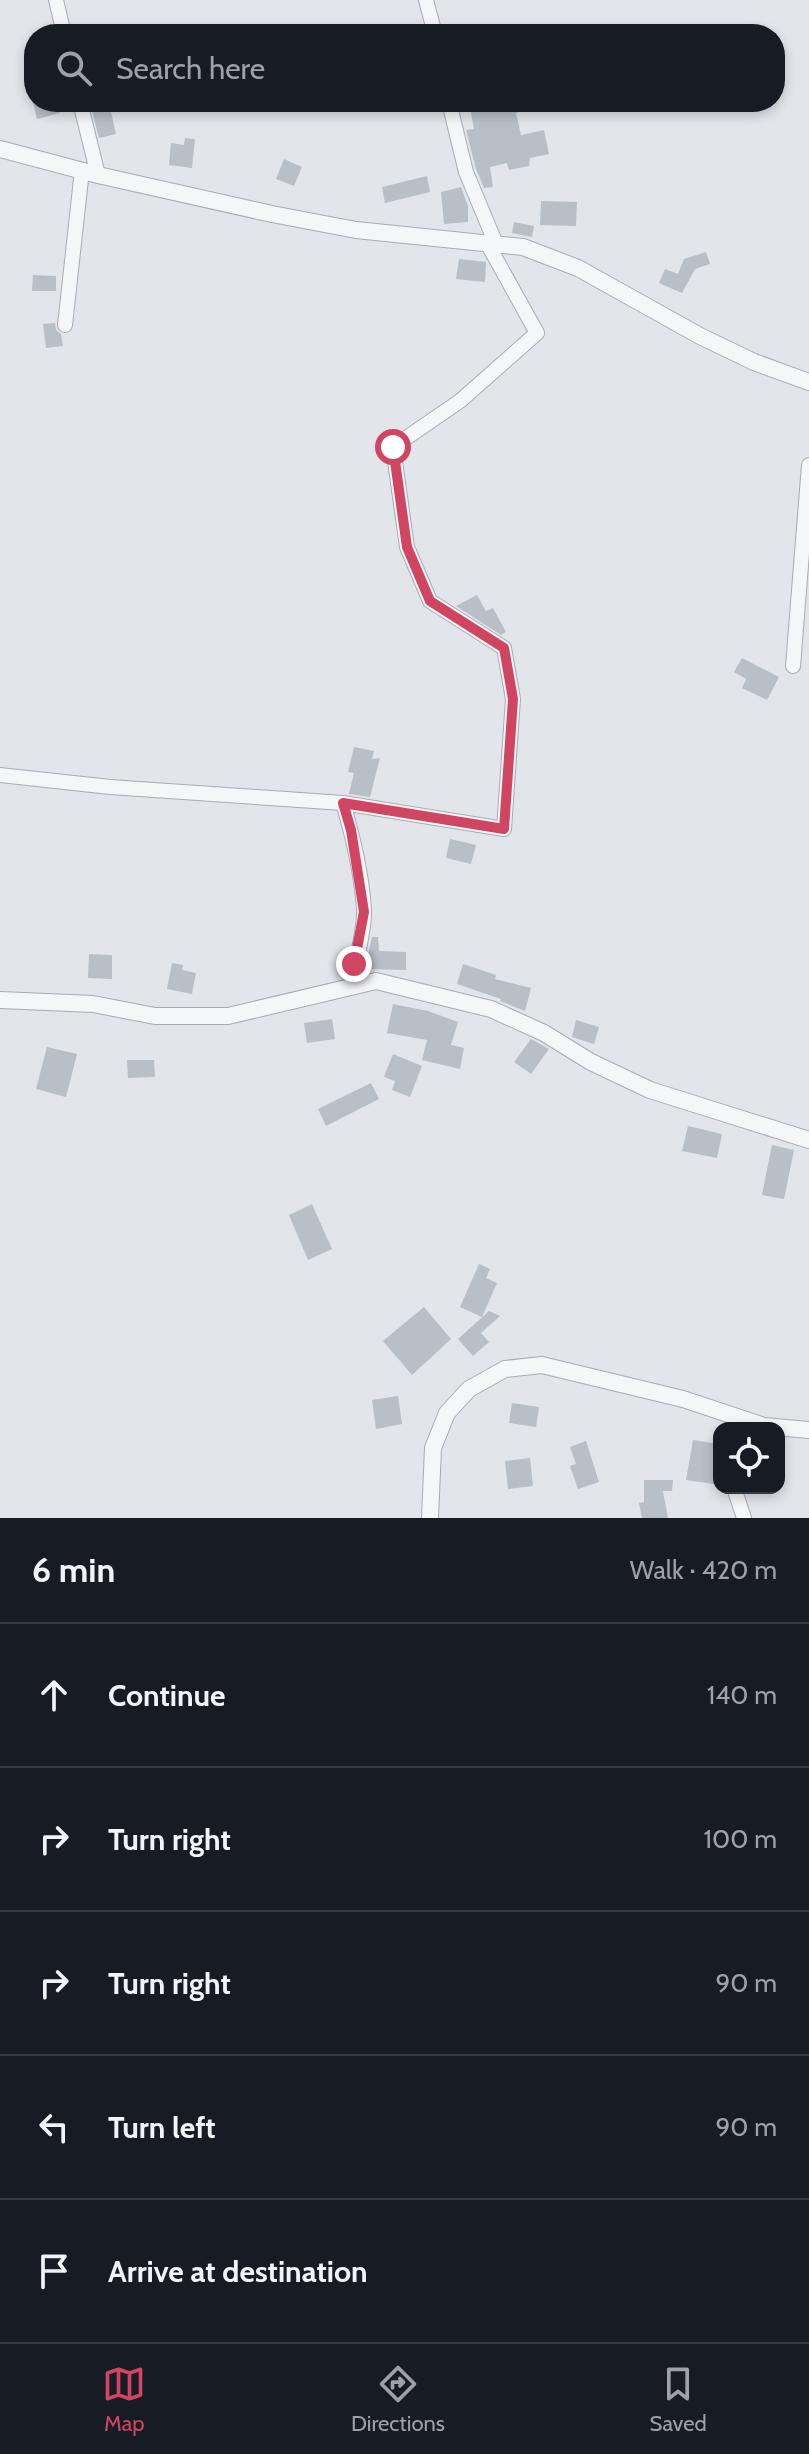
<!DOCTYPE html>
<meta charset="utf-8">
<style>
body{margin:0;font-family:Cabin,sans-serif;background:#20242c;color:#f1f3f6}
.controls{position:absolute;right:24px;bottom:24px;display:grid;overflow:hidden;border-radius:16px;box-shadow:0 4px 12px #0003}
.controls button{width:72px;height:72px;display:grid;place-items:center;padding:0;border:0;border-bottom:2px solid #363941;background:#171b24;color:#f1f3f6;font:40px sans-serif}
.stop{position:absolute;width:24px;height:24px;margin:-18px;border:6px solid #d04561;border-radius:50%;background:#fff}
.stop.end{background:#d04561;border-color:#fff;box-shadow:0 2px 8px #0008}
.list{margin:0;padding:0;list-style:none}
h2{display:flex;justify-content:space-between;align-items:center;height:104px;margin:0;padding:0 32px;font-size:34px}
h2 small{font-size:26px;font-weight:400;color:#9ea1a6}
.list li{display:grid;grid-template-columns:52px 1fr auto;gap:24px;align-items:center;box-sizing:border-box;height:144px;padding:0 32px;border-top:2px solid #363941}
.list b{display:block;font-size:30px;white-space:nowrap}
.list em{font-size:26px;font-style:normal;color:#9ea1a6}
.icon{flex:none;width:44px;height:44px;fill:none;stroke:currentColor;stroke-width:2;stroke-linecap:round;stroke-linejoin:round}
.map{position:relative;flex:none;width:809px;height:1518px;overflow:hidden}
.search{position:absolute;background:#171b24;box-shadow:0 4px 12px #0003;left:24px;right:24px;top:24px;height:88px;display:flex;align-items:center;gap:20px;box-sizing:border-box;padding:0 28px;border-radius:32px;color:#9ea1a6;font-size:30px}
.sheet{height:824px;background:#171b24}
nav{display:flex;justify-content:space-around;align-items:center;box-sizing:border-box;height:112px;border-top:2px solid #363941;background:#171b24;font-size:22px;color:#9ea1a6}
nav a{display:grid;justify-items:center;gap:4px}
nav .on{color:#d04561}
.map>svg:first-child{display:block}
.building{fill:#b9bfc7}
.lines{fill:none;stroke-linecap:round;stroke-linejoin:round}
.minor-casing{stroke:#a7acb4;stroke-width:16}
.tertiary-casing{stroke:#a7acb4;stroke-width:18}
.minor{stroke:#f4f6f8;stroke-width:14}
.tertiary{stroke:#f4f6f8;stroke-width:16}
.route{stroke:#d04561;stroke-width:10}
</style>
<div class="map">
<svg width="809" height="1518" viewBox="0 0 809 1518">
<rect width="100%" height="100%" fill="#e2e5ea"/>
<path class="building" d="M 33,102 L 58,102 L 60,113 L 37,119 Z
M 469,102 L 542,102 L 516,113 L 521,135 L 544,130 L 549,154 L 530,158 L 529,166 L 509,170 L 507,163 L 490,167 L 493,187 L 484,188 L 476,169 L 466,130 L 474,129 Z
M 110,107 L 116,134 L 99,138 L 92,111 Z
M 185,138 L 195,139 L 192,168 L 169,165 L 171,143 L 184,145 Z
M 284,159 L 302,167 L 294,186 L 276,179 Z
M 427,176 L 430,192 L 385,203 L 382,187 Z
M 461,187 L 468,206 L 468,222 L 444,224 L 441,192 Z
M 541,201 L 577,202 L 576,226 L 540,225 Z
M 514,222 L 534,226 L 532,237 L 512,233 Z
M 706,252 L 710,264 L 695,269 L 682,293 L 659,283 L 665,269 L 678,274 L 684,259 Z
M 459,259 L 486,262 L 485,282 L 456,279 Z
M 33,275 L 56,276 L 56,291 L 32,291 Z
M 55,323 L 56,330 L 61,334 L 63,346 L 46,348 L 43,324 Z
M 477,595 L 486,611 L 493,608 L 506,632 L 501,635 L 456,606 Z
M 742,658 L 779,677 L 767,700 L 742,688 L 746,679 L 734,672 Z
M 354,747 L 374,751 L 372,759 L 380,758 L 370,797 L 349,794 L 354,773 L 348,772 Z
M 450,839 L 476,845 L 471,864 L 446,858 Z
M 372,937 L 378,937 L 379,951 L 406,952 L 406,970 L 365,969 Z
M 89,954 L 112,955 L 112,979 L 88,978 Z
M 172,963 L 183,965 L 182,970 L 196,973 L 192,994 L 167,989 Z
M 463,964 L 496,975 L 495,979 L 531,988 L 525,1011 L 500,1001 L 501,999 L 457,984 Z
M 393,1004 L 428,1011 L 458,1022 L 451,1045 L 464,1048 L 460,1069 L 422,1060 L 427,1040 L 387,1033 Z
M 332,1019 L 335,1039 L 307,1043 L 304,1023 Z
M 576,1020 L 599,1027 L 594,1044 L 572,1037 Z
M 531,1039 L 549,1049 L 531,1074 L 514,1062 Z
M 47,1047 L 77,1054 L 66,1097 L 36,1089 Z
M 393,1054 L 422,1066 L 410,1097 L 392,1090 L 395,1081 L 384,1077 Z
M 127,1060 L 154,1060 L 155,1077 L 128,1078 Z
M 371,1083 L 379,1099 L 326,1126 L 318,1109 Z
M 688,1126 L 722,1134 L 717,1158 L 682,1151 Z
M 772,1145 L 794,1150 L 784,1199 L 762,1195 Z
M 312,1204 L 332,1249 L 308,1260 L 289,1215 Z
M 479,1264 L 490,1269 L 486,1278 L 497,1283 L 482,1317 L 460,1307 Z
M 424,1307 L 451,1339 L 412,1375 L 383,1341 Z
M 489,1311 L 500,1316 L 481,1333 L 489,1342 L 473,1356 L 458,1339 Z
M 398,1396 L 402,1424 L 376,1429 L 372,1400 Z
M 512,1403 L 539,1407 L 536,1427 L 509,1423 Z
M 693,1440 L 719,1444 L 714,1484 L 686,1480 Z
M 586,1441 L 599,1482 L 578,1489 L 570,1466 L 576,1464 L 570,1447 Z
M 530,1458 L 533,1486 L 508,1489 L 505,1461 Z
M 644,1480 L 673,1480 L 672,1491 L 663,1491 L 668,1518 L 642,1518 L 639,1503 L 644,1502 Z"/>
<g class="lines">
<defs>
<path id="minor" d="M 56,0 L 64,34
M 426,0 L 435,34
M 80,102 L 98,175
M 449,102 L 466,172 L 496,244
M 65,325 L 82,170
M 793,666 L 809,465
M 0,775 L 110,787 L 343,803 C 353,837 362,875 364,910 C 365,933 354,962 353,986
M 343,803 L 504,829 L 513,699 L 504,648 L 430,601 L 407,547 L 393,447 L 460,401 L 537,333 L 487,243
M 734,1488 L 744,1518"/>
<path id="tertiary" d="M 0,149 L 98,175 L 272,214 L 356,230 L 523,247 L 578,268 L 700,336 L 754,362 L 809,382
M 0,1000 L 93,1004 L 155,1016 L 228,1016 L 376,981 L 491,1009 L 544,1033 L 591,1062 L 650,1090 L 809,1140
M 430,1518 L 433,1448 L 447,1413 L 469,1389 L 505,1369 L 542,1365 L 683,1399 L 764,1426 L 809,1430"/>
</defs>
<use href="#minor" class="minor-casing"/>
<use href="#tertiary" class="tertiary-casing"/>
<use href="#minor" class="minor"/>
<use href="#tertiary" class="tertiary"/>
</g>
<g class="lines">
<path class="route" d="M 354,964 L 364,912 L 351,830 L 343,803 L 504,829 L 513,699 L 504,648 L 430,601 L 407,547 L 393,447"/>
</g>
</svg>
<div class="controls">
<button><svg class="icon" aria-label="locate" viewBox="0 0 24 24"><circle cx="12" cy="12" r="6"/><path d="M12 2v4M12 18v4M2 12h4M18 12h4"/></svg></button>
</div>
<div class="stop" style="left:393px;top:447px"></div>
<div class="stop end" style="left:354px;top:964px"></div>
<div class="search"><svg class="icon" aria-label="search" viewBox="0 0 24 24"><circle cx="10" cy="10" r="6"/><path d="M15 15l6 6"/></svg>Search here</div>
</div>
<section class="sheet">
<h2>6 min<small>Walk · 420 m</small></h2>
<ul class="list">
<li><svg class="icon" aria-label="ahead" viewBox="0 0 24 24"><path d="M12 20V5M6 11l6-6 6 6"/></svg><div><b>Continue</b></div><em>140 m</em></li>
<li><svg class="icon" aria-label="right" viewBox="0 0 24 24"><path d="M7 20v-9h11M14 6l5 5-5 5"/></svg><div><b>Turn right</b></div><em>100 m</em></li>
<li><svg class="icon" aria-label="right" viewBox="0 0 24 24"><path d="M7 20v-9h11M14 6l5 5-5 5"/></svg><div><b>Turn right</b></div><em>90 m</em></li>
<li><svg class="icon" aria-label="left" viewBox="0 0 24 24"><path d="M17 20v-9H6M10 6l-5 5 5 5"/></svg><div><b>Turn left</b></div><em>90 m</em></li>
<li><svg class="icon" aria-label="arrive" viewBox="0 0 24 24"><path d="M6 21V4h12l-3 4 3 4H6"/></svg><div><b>Arrive at destination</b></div></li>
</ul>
</section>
<nav>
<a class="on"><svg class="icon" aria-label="map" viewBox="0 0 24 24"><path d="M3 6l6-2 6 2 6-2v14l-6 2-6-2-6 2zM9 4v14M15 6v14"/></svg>Map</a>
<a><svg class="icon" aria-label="directions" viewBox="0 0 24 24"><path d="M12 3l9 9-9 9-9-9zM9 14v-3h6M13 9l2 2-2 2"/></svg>Directions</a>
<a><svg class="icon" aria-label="saved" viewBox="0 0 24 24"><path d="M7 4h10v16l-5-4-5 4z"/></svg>Saved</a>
</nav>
